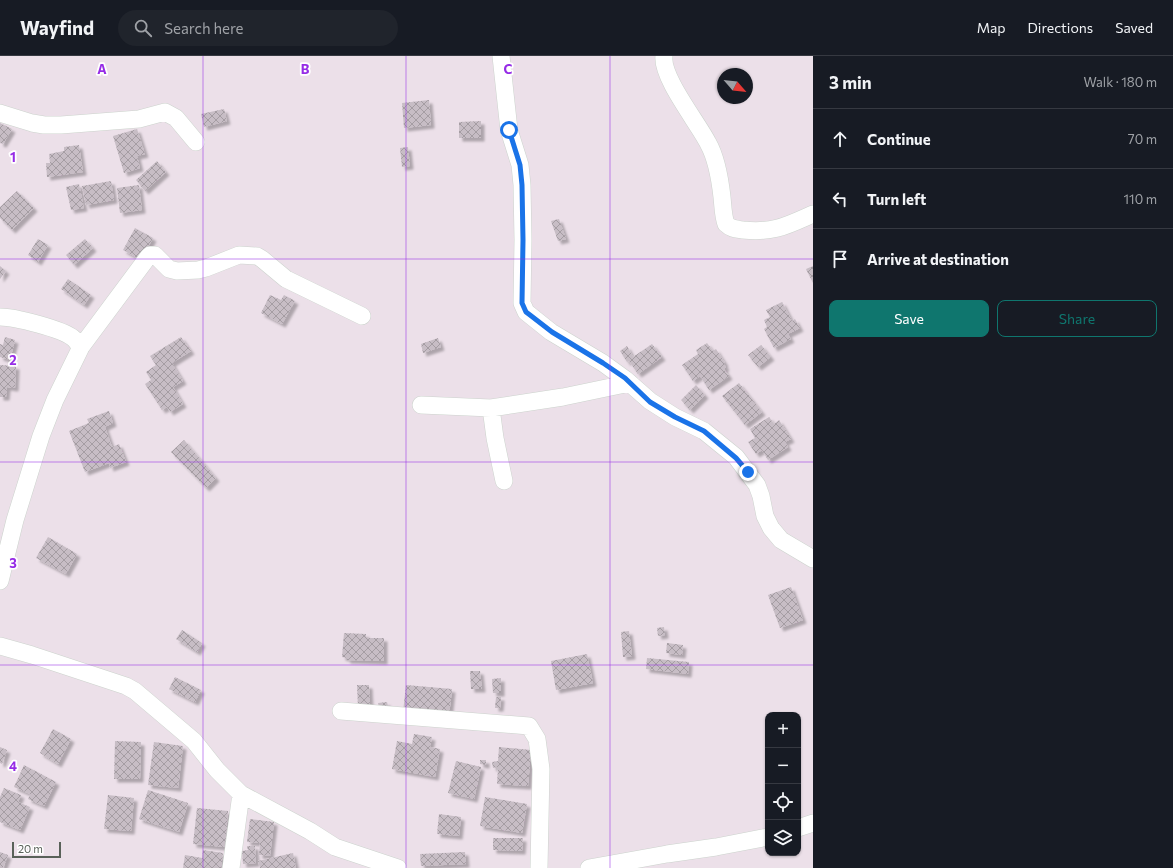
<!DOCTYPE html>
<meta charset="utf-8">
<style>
body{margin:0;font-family:Commissioner,sans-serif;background:#20242c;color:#f1f3f6}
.controls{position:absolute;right:12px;bottom:12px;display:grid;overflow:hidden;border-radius:8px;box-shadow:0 1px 3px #0004}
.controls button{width:36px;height:36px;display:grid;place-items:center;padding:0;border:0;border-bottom:1px solid #363941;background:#171b24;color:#f1f3f6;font:20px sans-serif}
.compass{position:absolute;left:717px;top:12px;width:36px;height:36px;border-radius:50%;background:#171b24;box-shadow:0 1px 3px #0004;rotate:118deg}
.scale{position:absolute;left:12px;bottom:10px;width:49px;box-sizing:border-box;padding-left:4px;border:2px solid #596159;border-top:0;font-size:11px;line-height:14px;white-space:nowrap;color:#596159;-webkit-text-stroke:3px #fff;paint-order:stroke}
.stop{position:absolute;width:12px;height:12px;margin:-9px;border:3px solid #1a73e8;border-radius:50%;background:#fff}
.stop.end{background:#1a73e8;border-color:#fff;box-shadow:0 1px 4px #0008}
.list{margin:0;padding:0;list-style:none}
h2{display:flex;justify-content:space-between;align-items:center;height:52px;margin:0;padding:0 16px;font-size:17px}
h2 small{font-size:13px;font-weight:400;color:#9ea1a6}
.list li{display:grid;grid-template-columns:26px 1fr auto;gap:12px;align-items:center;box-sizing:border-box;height:60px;padding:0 16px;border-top:1px solid #363941}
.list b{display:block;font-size:15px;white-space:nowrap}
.list em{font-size:13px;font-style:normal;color:#9ea1a6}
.actions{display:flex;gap:8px;padding:12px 16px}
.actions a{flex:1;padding:9px 0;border:1px solid #0f766e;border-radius:8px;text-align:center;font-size:14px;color:#0f766e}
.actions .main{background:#0f766e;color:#fff}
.icon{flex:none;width:22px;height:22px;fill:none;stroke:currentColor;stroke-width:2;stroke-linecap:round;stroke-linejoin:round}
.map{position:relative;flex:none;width:813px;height:812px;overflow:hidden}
header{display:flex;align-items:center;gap:24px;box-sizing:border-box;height:56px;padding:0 20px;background:#171b24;border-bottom:1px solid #363941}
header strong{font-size:19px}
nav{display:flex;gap:22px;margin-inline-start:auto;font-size:14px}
.search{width:280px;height:36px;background:#20242c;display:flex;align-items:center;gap:10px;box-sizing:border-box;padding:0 14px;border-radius:22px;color:#9ea1a6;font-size:15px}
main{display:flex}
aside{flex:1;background:#171b24}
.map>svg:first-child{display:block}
.building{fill:url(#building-cross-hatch);filter:url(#shadow)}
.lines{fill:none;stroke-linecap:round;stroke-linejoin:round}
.minor-casing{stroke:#ccd3cd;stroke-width:18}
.minor{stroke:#fff;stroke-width:17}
.route{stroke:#1a73e8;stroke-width:5}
.grid{fill:none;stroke:#962ce6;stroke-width:1;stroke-opacity:0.55}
.grid-label{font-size:13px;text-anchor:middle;font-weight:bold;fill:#962ce6;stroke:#fff;stroke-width:3.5;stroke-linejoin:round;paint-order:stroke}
</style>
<header>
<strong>Wayfind</strong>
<div class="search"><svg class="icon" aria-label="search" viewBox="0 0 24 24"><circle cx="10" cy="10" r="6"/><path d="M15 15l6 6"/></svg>Search here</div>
<nav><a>Map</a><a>Directions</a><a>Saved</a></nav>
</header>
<main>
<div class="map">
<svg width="813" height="812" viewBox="0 0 813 812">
<defs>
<pattern id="building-cross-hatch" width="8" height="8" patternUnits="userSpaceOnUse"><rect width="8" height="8" fill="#c7bdc5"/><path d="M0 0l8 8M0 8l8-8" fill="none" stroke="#a59da3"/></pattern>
<filter id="shadow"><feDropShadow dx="3.5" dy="3.5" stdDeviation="1" flood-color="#0004"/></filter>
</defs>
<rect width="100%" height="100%" fill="#ece0e9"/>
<path class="building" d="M 429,44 L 431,69 L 404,72 L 402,47 Z
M 224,53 L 227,65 L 204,71 L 201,58 Z
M 481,65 L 481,82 L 459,82 L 459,66 Z
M 0,67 L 12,73 L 3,88 L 0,87 Z
M 137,73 L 145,98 L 137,100 L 140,112 L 124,117 L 113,80 Z
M 79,89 L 83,116 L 47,121 L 46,107 L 50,107 L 49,98 L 64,95 L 64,91 Z
M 408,91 L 410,110 L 402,111 L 400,92 Z
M 157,105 L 166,116 L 145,135 L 136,124 Z
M 111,125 L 114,144 L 86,149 L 82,130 Z
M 79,128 L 84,152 L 71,154 L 66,131 Z
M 139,129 L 142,154 L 120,157 L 117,132 Z
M 17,135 L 34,152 L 12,174 L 0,162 L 0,151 Z
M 559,163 L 566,183 L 558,185 L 551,165 Z
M 135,172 L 153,182 L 141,204 L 123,194 Z
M 38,183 L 48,189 L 38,206 L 28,199 Z
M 85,183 L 93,192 L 74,209 L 66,199 Z
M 0,210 L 6,215 L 0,223 Z
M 813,210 L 813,227 L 806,213 Z
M 68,223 L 91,239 L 84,249 L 61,233 Z
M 270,239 L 281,244 L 284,239 L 295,245 L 282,268 L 261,257 Z
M 782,246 L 792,265 L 795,263 L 800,272 L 788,278 L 791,283 L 774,292 L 764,273 L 767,271 L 764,264 L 770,261 L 766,254 Z
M 5,281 L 15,284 L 10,304 L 0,301 L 0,288 L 3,289 Z
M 181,281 L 191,295 L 172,307 L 183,325 L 173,331 L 183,348 L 170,356 L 167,351 L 162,354 L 145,328 L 151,324 L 146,316 L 156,309 L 150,300 Z
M 438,282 L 441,291 L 423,297 L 421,288 Z
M 707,287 L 713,295 L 716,293 L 725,307 L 724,308 L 726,311 L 724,313 L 729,320 L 709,334 L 700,320 L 693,325 L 682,309 L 698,298 L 696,294 Z
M 652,288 L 662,301 L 638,318 L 629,305 L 627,306 L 620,295 L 627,290 L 633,301 Z
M 761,289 L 771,301 L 758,311 L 748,299 Z
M 0,309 L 16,310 L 15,332 L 7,331 L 6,341 L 0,341 Z
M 739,327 L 762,356 L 745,369 L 722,340 Z
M 696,329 L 705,339 L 690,354 L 681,344 Z
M 109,355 L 113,367 L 105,371 L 112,391 L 119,388 L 126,406 L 110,412 L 109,407 L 85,416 L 69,375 L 89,367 L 87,363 Z
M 769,361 L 774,368 L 779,364 L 791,383 L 785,386 L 788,391 L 768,404 L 762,394 L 756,398 L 748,386 L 755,382 L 750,373 Z
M 184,384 L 216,422 L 206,432 L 171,396 Z
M 48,481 L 77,498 L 66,518 L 36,502 Z
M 791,531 L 803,564 L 780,572 L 768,539 Z
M 664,571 L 665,579 L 658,580 L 657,572 Z
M 182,574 L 202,587 L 197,596 L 176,583 Z
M 629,575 L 632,600 L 623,601 L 621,576 Z
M 344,577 L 366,578 L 366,582 L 384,582 L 384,605 L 347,604 L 347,602 L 342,601 Z
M 667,587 L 683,589 L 682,599 L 666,597 Z
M 587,598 L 593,627 L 556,634 L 551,605 Z
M 647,602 L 689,606 L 688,618 L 646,613 Z
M 470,615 L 480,615 L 482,633 L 471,633 Z
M 175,621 L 201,634 L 195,646 L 169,633 Z
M 501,622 L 501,637 L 493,637 L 492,623 Z
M 357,629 L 369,629 L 370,651 L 358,652 Z
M 406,629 L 452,633 L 449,660 L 403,656 Z
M 496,641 L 501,641 L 500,652 L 495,652 Z
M 387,646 L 388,650 L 379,652 L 378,647 Z
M 53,673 L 71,683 L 58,708 L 40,697 Z
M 414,678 L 432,681 L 430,691 L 440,693 L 435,721 L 392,713 L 397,685 L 412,688 Z
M 115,685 L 141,686 L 140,723 L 114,723 Z
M 154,686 L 183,690 L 178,732 L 148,729 Z
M 0,691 L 7,694 L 2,708 L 0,707 Z
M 499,691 L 531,694 L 528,730 L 497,728 L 498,711 L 493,712 L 492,706 L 498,705 Z
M 480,704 L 486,704 L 486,709 L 480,708 Z
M 456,705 L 481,711 L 474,743 L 448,737 Z
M 24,709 L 56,726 L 44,750 L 28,743 L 30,738 L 14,731 Z
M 4,732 L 21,739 L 18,746 L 30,751 L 20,774 L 0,766 L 0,741 Z
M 148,734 L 188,747 L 179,776 L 139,763 Z
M 108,739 L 134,742 L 131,775 L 104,773 Z
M 485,741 L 527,748 L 522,777 L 480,770 Z
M 197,752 L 228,755 L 225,791 L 193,788 Z
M 439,758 L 461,761 L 459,780 L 437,778 Z
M 250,763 L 274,766 L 270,800 L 259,799 L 260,787 L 247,786 Z
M 493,782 L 523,782 L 522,795 L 493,794 Z
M 247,790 L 255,790 L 256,807 L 243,808 L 242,795 L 248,794 Z
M 203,794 L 223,797 L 221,812 L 183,812 L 185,799 L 202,802 Z
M 0,796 L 8,799 L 3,812 L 0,812 Z
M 465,796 L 466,808 L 421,810 L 420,798 Z
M 293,797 L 296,812 L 260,812 L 258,805 Z"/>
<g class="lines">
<defs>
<path id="minor" d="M 501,0 L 509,74 L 520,109 L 522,129 L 523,184 L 522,247 L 526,256 L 551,276 L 603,307 L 625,323 L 650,345 L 675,361 L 704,375 L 736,401 L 757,429 L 761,440 L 765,460 L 771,472 L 781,484 L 813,503
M 664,0 C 661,21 698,67 708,87 C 717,103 720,123 722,141 C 723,150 723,160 726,168 C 731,173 737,173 743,174 C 774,177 786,170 813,158
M 0,57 L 32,67 L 44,69 L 61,69 L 139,63 L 165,56 L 176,62 L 196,86
M 0,261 C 15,261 62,273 73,282 C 76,284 78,288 81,291
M 421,349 L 491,352
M 504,425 L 495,382 L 491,352 L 563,341 L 630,327
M 0,525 L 15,464 L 41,380 L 55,344 L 81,291 L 148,201 L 150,199 L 155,199 L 169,213 L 177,215 L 198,214 L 206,212 L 239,199 L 257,200 L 262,203 L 286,223 L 362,260
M 0,590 L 32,599 L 126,630 L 135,635 L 194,685 L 217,714 L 241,738 L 310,775 L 335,791 L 398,812
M 341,655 L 529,670 L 537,683 L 541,713 L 539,812
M 798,772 L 813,767
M 231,812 L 241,738
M 589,812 L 667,798 L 716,791 L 768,781"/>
</defs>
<use href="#minor" class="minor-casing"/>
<use href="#minor" class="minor"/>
</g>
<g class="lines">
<path class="route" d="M 509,74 L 520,109 L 522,129 L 523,184 L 522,247 L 526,256 L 530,259 L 552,276 L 603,307 L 625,322 L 650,346 L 675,361 L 704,375 L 736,402 L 748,416"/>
</g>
<path class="grid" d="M 203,0 L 203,812M 406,0 L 406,812M 610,0 L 610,812M 0,203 L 813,203M 0,406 L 813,406M 0,609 L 813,609"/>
<g class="grid-label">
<text x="102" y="18">A</text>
<text x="305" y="18">B</text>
<text x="508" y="18">C</text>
<text x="13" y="106">1</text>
<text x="13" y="309">2</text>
<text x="13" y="512">3</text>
<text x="13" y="715">4</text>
</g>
</svg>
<div class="controls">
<button>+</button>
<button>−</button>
<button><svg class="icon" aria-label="locate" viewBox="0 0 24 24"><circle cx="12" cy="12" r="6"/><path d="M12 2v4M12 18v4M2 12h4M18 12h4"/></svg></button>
<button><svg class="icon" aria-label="layers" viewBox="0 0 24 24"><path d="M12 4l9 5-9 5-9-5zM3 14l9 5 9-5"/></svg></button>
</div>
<svg class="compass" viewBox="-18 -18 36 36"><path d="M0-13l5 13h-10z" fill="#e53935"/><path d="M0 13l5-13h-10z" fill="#9ea1a6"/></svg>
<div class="scale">20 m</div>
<div class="stop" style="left:509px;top:74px"></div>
<div class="stop end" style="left:748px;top:416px"></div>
</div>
<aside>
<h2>3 min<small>Walk · 180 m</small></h2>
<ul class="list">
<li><svg class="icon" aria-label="ahead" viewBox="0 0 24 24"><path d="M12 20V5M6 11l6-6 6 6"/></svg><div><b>Continue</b></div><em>70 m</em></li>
<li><svg class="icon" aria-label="left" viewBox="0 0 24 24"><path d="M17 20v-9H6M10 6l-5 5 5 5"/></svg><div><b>Turn left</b></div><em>110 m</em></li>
<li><svg class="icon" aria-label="arrive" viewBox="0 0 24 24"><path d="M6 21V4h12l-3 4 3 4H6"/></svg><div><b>Arrive at destination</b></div></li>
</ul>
<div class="actions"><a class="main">Save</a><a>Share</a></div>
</aside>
</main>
